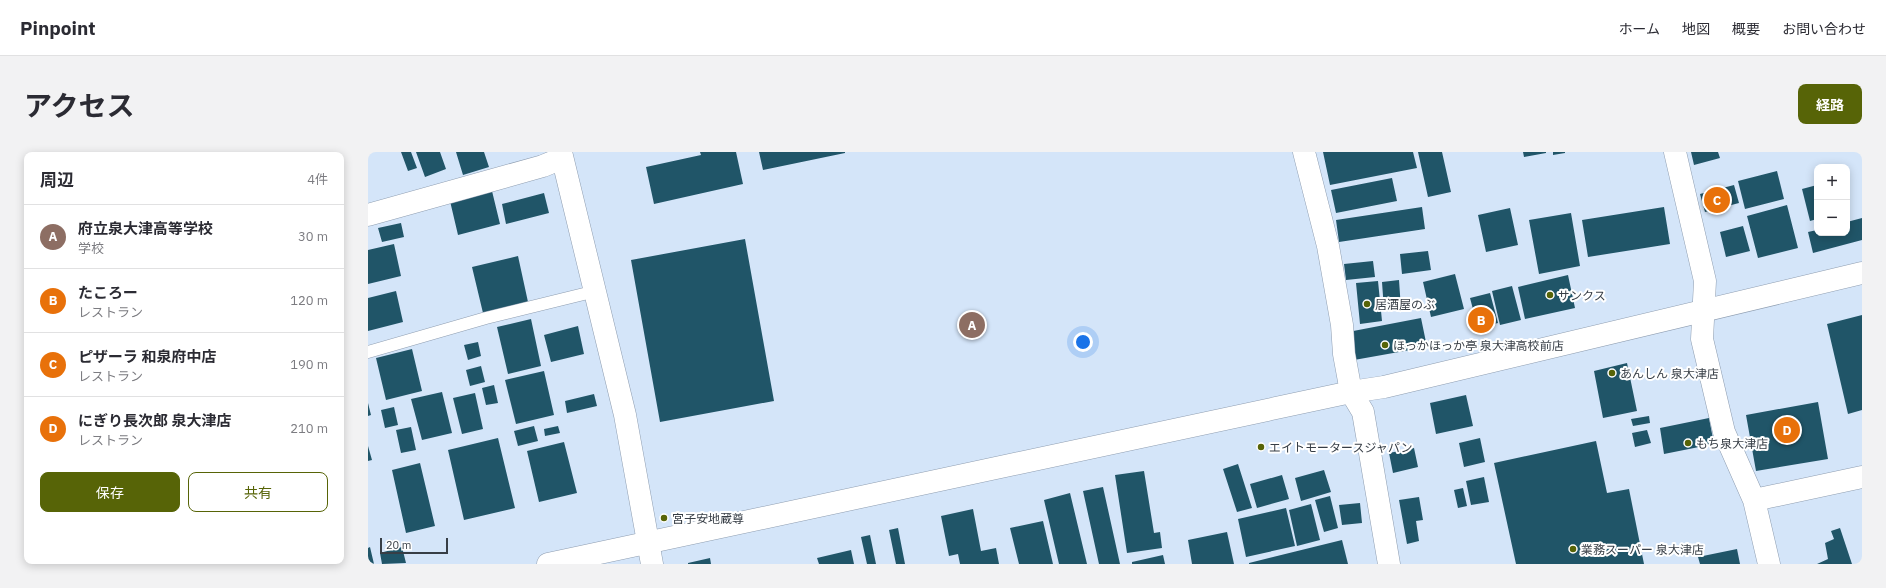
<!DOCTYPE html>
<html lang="ja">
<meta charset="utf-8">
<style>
body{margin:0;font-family:"IBM Plex Sans","Noto Sans JP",sans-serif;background:#f2f2f3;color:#2b2b33}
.controls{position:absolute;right:12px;top:12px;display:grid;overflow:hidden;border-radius:8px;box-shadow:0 2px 10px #0003}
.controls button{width:36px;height:36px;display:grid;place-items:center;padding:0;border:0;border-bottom:1px solid #e1e1e2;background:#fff;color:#2b2b33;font:20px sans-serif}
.scale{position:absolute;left:12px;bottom:10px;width:68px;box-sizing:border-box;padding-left:4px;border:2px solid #373e46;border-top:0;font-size:11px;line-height:14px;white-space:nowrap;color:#373e46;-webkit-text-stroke:3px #fff;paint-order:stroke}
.you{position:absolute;left:715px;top:190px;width:14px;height:14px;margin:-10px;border:3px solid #fff;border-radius:50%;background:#1a73e8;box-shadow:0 0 0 6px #1a73e833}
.badge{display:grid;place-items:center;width:26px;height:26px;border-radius:50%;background:#576407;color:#fff;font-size:13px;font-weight:700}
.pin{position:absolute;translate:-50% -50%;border:2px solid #fff;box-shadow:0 1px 4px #0006}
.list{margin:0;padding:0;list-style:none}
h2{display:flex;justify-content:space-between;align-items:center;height:52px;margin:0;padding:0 16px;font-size:17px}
h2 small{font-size:13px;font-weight:400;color:#7c7c81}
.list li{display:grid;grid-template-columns:26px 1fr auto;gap:12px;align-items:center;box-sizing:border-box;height:64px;padding:0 16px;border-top:1px solid #e1e1e2}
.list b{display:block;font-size:15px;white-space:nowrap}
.list p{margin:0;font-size:13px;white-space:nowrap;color:#7c7c81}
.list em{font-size:13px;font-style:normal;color:#7c7c81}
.actions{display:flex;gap:8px;padding:12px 16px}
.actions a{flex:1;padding:9px 0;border:1px solid #576407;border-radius:8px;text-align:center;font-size:14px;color:#576407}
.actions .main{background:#576407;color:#fff}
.map{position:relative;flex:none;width:1494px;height:412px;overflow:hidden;border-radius:8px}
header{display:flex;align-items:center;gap:24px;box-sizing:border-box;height:56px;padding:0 20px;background:#fff;border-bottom:1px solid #e1e1e2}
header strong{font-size:19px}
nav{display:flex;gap:22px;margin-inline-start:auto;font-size:14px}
.intro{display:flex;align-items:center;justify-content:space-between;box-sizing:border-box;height:96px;padding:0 24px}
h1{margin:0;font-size:28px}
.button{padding:10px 18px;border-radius:8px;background:#576407;color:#fff;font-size:14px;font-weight:700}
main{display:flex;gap:24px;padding:0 24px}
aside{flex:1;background:#fff;border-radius:8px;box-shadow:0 2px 10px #0003}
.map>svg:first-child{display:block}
.building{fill:#205568}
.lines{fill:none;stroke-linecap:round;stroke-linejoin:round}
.service-casing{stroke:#8e9db0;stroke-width:13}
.minor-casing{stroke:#8e9db0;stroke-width:23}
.tertiary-casing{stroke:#8e9db0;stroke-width:23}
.service{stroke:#fff;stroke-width:12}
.minor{stroke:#fff;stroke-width:22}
.tertiary{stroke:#fff;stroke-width:22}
.poi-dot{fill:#576407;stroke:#fff;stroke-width:1.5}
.labels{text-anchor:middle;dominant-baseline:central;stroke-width:4;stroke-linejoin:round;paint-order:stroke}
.poi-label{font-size:12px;fill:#373e46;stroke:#fff;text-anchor:start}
</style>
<header>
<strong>Pinpoint</strong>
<nav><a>ホーム</a><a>地図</a><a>概要</a><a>お問い合わせ</a></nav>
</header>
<div class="intro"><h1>アクセス</h1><a class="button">経路</a></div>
<main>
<aside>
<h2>周辺<small>4件</small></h2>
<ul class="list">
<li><span class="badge" style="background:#8d6e63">A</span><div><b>府立泉大津高等学校</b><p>学校</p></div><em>30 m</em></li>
<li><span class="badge" style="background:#e8710a">B</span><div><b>たころー</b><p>レストラン</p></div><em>120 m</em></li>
<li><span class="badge" style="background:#e8710a">C</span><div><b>ピザーラ 和泉府中店</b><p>レストラン</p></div><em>190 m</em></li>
<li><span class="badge" style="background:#e8710a">D</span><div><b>にぎり長次郎 泉大津店</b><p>レストラン</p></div><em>210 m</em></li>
</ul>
<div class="actions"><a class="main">保存</a><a>共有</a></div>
</aside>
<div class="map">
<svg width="1494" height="412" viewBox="0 0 1494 412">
<rect width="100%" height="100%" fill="#d4e5f9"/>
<path class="building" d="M 33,0 L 43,0 L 49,16 L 40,19 Z
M 48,0 L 72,0 L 78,17 L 57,25 Z
M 88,0 L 116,0 L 121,15 L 95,23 Z
M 332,0 L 368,0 L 375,32 L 286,52 L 278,15 L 333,3 Z
M 391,0 L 477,0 L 477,1 L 395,18 Z
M 955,0 L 1045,0 L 1049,16 L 962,33 Z
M 1050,0 L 1074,0 L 1083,40 L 1060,45 Z
M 1155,0 L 1178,0 L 1178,1 L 1156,5 Z
M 1185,0 L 1197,0 L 1197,1 L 1185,3 Z
M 1323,0 L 1350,0 L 1352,6 L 1326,13 Z
M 1409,19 L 1416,47 L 1377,57 L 1370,29 Z
M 1024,26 L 1029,49 L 968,61 L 963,38 Z
M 1366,33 L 1371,51 L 1337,60 L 1332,42 Z
M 1449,33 L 1449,67 L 1442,69 L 1434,37 Z
M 124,39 L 132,72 L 90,83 L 82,49 Z
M 176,41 L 181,61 L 138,72 L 134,52 Z
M 1419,53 L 1430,96 L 1390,106 L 1379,64 Z
M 1054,55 L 1057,77 L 971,90 L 968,68 Z
M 1296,55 L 1302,92 L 1220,105 L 1214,68 Z
M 1142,56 L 1150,93 L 1118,100 L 1110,63 Z
M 1203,61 L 1212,114 L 1171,122 L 1161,68 Z
M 1494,66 L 1494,88 L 1445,101 L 1440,80 L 1449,78 L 1449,81 L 1479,81 L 1479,70 Z
M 33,71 L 36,85 L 14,90 L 10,76 Z
M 1375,74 L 1382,99 L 1358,105 L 1352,80 Z
M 377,87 L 406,249 L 292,270 L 263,108 Z
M 26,92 L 33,124 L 0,132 L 0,98 Z
M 1060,99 L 1063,118 L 1034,122 L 1032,102 Z
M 150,104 L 160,150 L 115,161 L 104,115 Z
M 1005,109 L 1007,125 L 978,128 L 976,112 Z
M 1087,122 L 1096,157 L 1063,165 L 1055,130 Z
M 1200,123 L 1207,156 L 1157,167 L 1150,135 Z
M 1031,128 L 1033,157 L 1016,158 L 1014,130 Z
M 1010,129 L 1014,169 L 992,172 L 988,131 Z
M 1144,134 L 1153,168 L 1132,173 L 1124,139 Z
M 28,139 L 35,170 L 0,179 L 0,146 Z
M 1122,141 L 1130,171 L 1110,176 L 1102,146 Z
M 1494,163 L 1494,258 L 1480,262 L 1459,172 Z
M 1053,166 L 1059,195 L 986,208 L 980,180 Z
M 163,167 L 173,214 L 140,222 L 129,175 Z
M 210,174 L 216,202 L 183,210 L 176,183 Z
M 110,190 L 113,204 L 100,208 L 96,193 Z
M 44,197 L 54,239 L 18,248 L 8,206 Z
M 1259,211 L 1269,259 L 1235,266 L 1226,219 Z
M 113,214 L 117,230 L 102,234 L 98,218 Z
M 176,219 L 186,263 L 148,272 L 137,228 Z
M 126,233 L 130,251 L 118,253 L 114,236 Z
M 74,240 L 84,281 L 54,288 L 43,247 Z
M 107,241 L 115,277 L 94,282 L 85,246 Z
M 226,242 L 229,254 L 199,261 L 197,249 Z
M 1098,243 L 1105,274 L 1068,282 L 1062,251 Z
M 1450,250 L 1460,307 L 1388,319 L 1378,263 Z
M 0,251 L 3,263 L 0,264 Z
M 26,255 L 30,273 L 17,276 L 13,258 Z
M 1281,264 L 1282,271 L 1265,274 L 1263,267 Z
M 1341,266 L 1346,292 L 1296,302 L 1292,276 Z
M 166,274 L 170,289 L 150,294 L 146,279 Z
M 190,274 L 192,281 L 177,284 L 176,277 Z
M 43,275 L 48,298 L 33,301 L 28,278 Z
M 1279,278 L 1283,291 L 1267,295 L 1264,281 Z
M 130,286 L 147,356 L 96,368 L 80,298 Z
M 1112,286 L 1117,310 L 1096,315 L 1091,291 Z
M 1228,289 L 1239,341 L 1261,337 L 1276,412 L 1148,412 L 1126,311 Z
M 196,290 L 209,341 L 171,350 L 159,299 Z
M 0,294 L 4,308 L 0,309 Z
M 1046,296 L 1050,315 L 1025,321 L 1021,301 Z
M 52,311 L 67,374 L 38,381 L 24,318 Z
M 870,312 L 884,356 L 869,360 L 855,317 Z
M 956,318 L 963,340 L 933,349 L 927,326 Z
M 776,319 L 786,381 L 792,380 L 794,396 L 759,401 L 747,323 Z
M 914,323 L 921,347 L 889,356 L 882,332 Z
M 1116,325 L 1121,350 L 1103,353 L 1098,329 Z
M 735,335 L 752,412 L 731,412 L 715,339 Z
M 1095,336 L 1099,354 L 1090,356 L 1086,338 Z
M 702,341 L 719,412 L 691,412 L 676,348 Z
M 962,344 L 970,376 L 956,380 L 947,348 Z
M 1051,345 L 1055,368 L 1048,369 L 1051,389 L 1039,392 L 1031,348 Z
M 992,351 L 994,371 L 974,373 L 971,353 Z
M 943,352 L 952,388 L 929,394 L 921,358 Z
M 918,356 L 927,394 L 878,405 L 870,367 Z
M 605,357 L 613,399 L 628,396 L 631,412 L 592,412 L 590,402 L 581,404 L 573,364 Z
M 675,369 L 685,412 L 651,412 L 642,376 Z
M 530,376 L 537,412 L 528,412 L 521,378 Z
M 1472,376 L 1484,412 L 1449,412 L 1460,407 L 1457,391 L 1466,387 L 1463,379 Z
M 859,380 L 866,412 L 824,412 L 820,388 Z
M 502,383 L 508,412 L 499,412 L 493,385 Z
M 974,388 L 980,412 L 881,412 L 881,411 Z
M 2,395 L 6,412 L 0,412 L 0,396 Z
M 34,395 L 38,411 L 14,412 L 12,401 Z
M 1369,397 L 1372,412 L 1332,412 L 1330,405 Z
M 483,398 L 486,412 L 451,412 L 449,406 Z
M 795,403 L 797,412 L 764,412 L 764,410 Z
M 342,406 L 343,412 L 320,412 L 320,411 Z"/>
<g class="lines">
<defs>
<path id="service" d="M 0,200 L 118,166 L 228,139"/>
<path id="minor" d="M 193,0 L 257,263 L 284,412
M 936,0 L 960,94 L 974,173 L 976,202 L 983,240 L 995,260 L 1021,412
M 1307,0 L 1337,129 L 1334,187 L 1356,280 L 1386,348 L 1401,412
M 0,63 L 175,14 L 194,6
M 1386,348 L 1494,325"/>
<path id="tertiary" d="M 180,412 L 983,240 L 1016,235 L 1494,121"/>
</defs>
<use href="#service" class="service-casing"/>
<use href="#minor" class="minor-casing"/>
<use href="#tertiary" class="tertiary-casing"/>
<use href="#service" class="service"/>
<use href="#minor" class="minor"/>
<use href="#tertiary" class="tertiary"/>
</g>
<g class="poi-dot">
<circle cx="1182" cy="143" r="4"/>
<circle cx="999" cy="152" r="4"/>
<circle cx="1017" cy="193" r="4"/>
<circle cx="1244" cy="221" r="4"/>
<circle cx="1320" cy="291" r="4"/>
<circle cx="893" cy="295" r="4"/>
<circle cx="296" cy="366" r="4"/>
<circle cx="1205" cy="397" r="4"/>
</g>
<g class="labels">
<g class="poi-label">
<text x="1190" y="143">サンクス</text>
<text x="1007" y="152">居酒屋のぶ</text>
<text x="1025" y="193">ほっかほっか亭 泉大津高校前店</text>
<text x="1252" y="221">あんしん 泉大津店</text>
<text x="1328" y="291">もち泉大津店</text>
<text x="901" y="295">エイトモータースジャパン</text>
<text x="304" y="366">宮子安地蔵尊</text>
<text x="1213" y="397">業務スーパー 泉大津店</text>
</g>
</g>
</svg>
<div class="controls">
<button>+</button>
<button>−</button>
</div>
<div class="scale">20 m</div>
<div class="you"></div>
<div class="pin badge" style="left:604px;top:173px;background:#8d6e63">A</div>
<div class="pin badge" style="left:1113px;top:168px;background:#e8710a">B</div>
<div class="pin badge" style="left:1349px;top:48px;background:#e8710a">C</div>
<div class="pin badge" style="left:1419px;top:278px;background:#e8710a">D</div>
</div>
</main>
